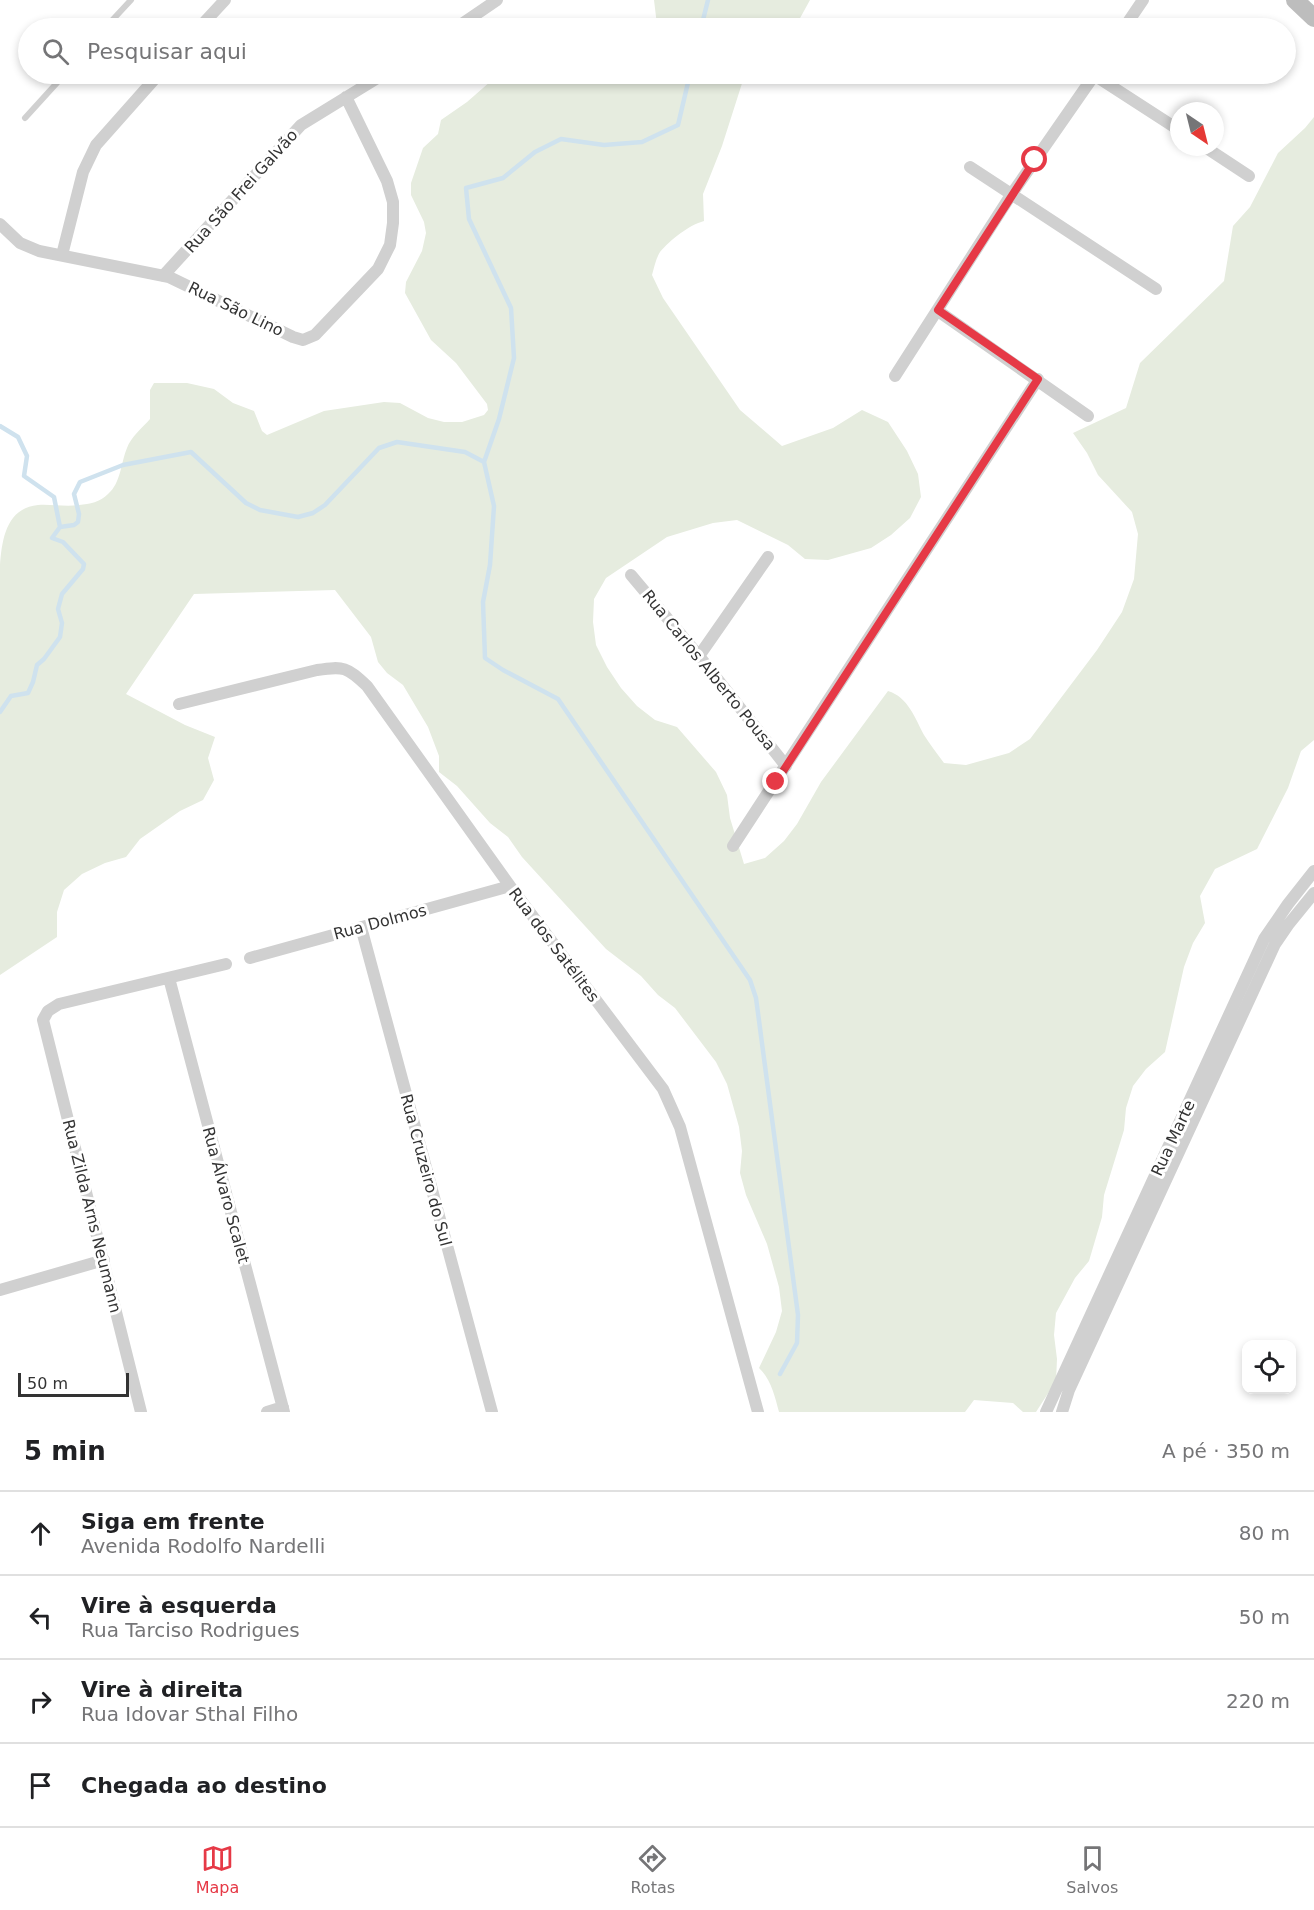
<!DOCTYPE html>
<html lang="pt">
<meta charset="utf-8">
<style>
body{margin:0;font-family:"DejaVu Sans",sans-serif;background:#f2f2f2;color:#202124}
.controls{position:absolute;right:18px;bottom:18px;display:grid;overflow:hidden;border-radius:12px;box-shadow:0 3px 9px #0003}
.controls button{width:54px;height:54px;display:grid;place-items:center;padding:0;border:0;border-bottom:2px solid #e0e0e0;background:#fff;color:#202124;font:30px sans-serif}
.compass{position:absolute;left:1170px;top:102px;width:54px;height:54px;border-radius:50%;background:#fff;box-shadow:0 3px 9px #0003;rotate:145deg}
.scale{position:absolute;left:18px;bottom:15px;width:111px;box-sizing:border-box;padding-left:6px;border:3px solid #333;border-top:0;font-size:16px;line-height:21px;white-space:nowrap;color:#333;-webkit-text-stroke:4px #fff;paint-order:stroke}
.stop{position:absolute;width:18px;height:18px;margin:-14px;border:4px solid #e63946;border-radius:50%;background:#fff}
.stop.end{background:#e63946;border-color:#fff;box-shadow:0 2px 6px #0008}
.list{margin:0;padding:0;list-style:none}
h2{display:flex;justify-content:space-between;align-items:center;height:78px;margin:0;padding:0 24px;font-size:26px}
h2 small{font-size:20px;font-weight:400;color:#757577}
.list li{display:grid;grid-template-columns:39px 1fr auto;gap:18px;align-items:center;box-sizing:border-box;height:84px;padding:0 24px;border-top:2px solid #e0e0e0}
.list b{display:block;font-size:22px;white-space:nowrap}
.list p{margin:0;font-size:20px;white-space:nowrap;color:#757577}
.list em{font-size:20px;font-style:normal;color:#757577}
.icon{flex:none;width:33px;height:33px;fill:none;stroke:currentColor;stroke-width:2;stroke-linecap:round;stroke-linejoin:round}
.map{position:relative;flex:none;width:1314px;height:1412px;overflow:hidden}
.search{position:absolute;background:#fff;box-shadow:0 3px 9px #0003;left:18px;right:18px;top:18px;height:66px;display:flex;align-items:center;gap:15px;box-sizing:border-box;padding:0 21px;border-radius:33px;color:#757577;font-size:22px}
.sheet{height:414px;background:#fff}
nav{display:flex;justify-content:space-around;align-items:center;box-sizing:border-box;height:84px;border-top:2px solid #e0e0e0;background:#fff;font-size:16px;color:#757577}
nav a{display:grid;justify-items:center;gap:3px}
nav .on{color:#e63946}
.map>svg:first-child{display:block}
.green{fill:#e6ecdf}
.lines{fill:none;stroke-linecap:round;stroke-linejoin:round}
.stream{stroke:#cfe2ee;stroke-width:4.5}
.service{stroke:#d0d0d0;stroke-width:6}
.minor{stroke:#d0d0d0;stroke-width:12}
.secondary{stroke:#bdbdbd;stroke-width:18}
.route{stroke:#e63946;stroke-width:8}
.labels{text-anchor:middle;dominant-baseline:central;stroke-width:6;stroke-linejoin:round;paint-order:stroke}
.street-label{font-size:16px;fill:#333;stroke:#fff}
</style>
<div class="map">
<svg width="1314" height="1412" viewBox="0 0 1314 1412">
<rect width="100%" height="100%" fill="#fff"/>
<path class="green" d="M 654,0 L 810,0 L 799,20 L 791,28 L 653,28 L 657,25 Z
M 499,74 L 576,75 L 583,74 L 745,74 L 722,146 L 703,194 L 704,221 C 689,225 670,240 660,252 C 656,258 654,268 652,275 L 663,298 L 740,410 L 782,446 L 833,428 L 862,410 L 888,422 L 907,451 L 918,474 L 921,497 L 910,518 L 891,535 L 871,548 L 828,560 L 805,559 L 788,545 L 737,520 L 713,523 L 667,537 L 606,578 L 594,599 L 593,622 L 596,645 L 607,667 L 621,688 L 637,706 L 655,720 L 677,727 L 716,772 L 727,795 L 730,818 L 744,864 L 765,858 L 784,841 L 797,824 L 821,782 L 888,691 C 908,697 915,718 924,735 C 930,744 937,754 944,763 L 966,765 L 1009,753 L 1030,739 L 1097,650 L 1122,612 L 1134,579 L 1138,534 L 1132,512 L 1098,475 L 1087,453 L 1073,433 L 1126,408 L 1140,363 L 1224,281 L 1233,226 L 1250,207 L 1278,153 L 1305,128 L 1314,117 L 1314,740 L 1301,751 L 1288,788 L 1257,849 L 1215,869 L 1200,896 L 1205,923 L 1193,943 L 1184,967 L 1165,1052 L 1146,1069 L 1133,1086 L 1126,1108 L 1124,1130 L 1104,1195 L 1102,1217 L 1089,1261 L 1075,1278 L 1056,1313 L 1054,1335 L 1057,1359 L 1056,1381 L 1036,1412 L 1023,1412 L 1013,1403 L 974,1400 L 965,1412 L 779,1412 C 775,1397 771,1379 759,1368 L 776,1332 L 782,1311 L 779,1287 L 767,1244 L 746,1195 L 740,1173 L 742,1151 L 739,1127 L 727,1084 L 716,1062 L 675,1008 L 658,995 L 641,976 L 606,949 L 522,857 L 508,837 L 490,823 L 457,786 L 439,772 L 439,756 L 428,727 L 403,685 L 387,673 L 378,662 L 371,637 L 335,590 L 194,594 L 126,694 L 185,725 L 215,737 L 208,758 L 214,780 L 203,800 L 180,811 L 140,839 L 126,857 L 105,863 L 82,874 L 64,890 L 57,912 L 57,937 L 0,975 L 0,565 C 2,540 6,508 38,505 C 51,504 65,507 79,505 C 90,504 100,502 108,494 C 121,483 121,462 127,448 C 130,438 143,427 150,419 L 150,390 L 154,383 L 187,383 L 214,389 L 233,403 L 254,411 L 262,431 L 267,435 L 324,411 L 384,402 L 400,403 L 428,418 L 444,422 L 462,422 L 484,415 L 488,410 L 487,404 L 456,363 L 431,340 L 405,293 L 406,282 L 422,251 L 426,233 L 424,222 L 411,195 L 411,183 L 423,148 L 438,134 L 441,120 L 467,102 Z"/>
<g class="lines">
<path class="stream" d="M 701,28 L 708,0
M 690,74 L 678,125 L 642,142 L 604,145 L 561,139 L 535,152 L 503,178 L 466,188 L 469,219 L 511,308 L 514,358 L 499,419 L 484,462 L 494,506 L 490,565 L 483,602 L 485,658 L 503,670 L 558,699 L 750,980 L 756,998 L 798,1315 L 797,1343 L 780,1374
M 0,426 L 18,437 L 27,456 L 24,476 L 54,497 L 60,527
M 0,712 L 11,696 L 28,693 L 33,682 L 37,665 L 44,659 L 60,637 L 62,623 L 58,609 L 62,594 L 83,569 L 84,564 L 63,542 L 52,538 L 60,527 L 74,525 L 78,522 L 79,514 L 74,494 L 80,482 L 123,465 L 191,452 L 246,503 L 260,510 L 298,517 L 313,513 L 325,505 L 379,448 L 397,442 L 465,452 L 484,462"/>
<path class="service" d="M 105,28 L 131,0
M 25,118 L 65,74"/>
<path class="minor" d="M 199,28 L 225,0
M 456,28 L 497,0
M 1124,28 L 1143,0
M 1094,75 L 1179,130
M 1205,147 L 1249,176
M 970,167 L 1156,289
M 0,224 L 20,243 L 39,251 L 169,277 L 293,337 L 303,340 L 315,335 L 378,269 L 390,245 L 393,223 L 393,202 L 387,181 L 346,97
M 62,255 L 83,172 L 96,145 L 159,74
M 163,276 L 301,125 L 384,74
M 938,311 L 1088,416
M 895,376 L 1011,195 L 1095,74
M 631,575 L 699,656 L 786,766
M 699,656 L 768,557
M 179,704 L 317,670 C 344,666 347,667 367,686 L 510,886 L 663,1089 L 680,1127 L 758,1412
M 733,846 L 1038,379
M 361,927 L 492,1412
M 250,958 L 510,886
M 169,978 L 284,1412
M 0,1290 L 104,1260
M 141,1412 L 43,1020 L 48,1011 L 59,1004 L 226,964
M 267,1412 L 283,1407
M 1046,1412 L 1264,939 L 1288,904 L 1314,871
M 1062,1412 L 1069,1390 L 1275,944 L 1288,925 L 1314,893"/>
<path class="secondary" d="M 1295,0 L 1314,18"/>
</g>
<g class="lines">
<path class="route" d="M 776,782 L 1038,379 L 938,310 L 1035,160"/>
</g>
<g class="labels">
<g class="street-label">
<text transform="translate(241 191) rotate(-48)">Rua São Frei Galvão</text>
<text transform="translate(236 309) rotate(26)">Rua São Lino</text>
<text transform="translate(709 670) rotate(51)">Rua Carlos Alberto Pousa</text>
<text transform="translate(380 922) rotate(-15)">Rua Dolmos</text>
<text transform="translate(554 945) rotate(53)">Rua dos Satélites</text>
<text transform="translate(1173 1138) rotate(-65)">Rua Marte</text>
<text transform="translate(426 1170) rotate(75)">Rua Cruzeiro do Sul</text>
<text transform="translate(226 1195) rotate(75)">Rua Álvaro Scalet</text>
<text transform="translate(92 1216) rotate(76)">Rua Zilda Arns Neumann</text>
</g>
</g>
</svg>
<div class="controls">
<button><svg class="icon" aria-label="locate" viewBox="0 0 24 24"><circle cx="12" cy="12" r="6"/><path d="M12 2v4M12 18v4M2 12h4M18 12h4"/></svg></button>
</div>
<svg class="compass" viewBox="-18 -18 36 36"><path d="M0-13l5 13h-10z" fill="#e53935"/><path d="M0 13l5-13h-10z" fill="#757577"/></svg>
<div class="scale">50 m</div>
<div class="stop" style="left:1035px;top:160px"></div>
<div class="stop end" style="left:776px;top:782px"></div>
<div class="search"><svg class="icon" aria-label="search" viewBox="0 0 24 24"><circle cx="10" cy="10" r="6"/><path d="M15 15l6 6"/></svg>Pesquisar aqui</div>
</div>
<section class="sheet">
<h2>5 min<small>A pé · 350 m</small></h2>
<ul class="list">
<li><svg class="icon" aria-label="ahead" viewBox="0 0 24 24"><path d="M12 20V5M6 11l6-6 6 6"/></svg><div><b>Siga em frente</b><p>Avenida Rodolfo Nardelli</p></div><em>80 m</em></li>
<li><svg class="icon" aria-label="left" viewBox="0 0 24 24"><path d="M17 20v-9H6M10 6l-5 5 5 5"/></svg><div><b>Vire à esquerda</b><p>Rua Tarciso Rodrigues</p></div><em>50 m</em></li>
<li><svg class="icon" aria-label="right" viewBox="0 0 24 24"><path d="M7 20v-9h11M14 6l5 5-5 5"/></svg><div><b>Vire à direita</b><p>Rua Idovar Sthal Filho</p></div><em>220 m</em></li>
<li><svg class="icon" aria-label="arrive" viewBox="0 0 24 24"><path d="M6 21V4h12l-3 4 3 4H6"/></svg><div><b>Chegada ao destino</b></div></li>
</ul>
</section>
<nav>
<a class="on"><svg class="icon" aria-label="map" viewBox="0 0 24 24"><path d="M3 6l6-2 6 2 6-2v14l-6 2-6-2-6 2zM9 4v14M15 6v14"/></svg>Mapa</a>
<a><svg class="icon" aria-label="directions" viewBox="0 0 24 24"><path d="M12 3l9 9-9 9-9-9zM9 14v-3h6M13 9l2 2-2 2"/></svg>Rotas</a>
<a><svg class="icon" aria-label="saved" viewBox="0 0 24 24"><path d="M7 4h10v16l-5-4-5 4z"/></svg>Salvos</a>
</nav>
